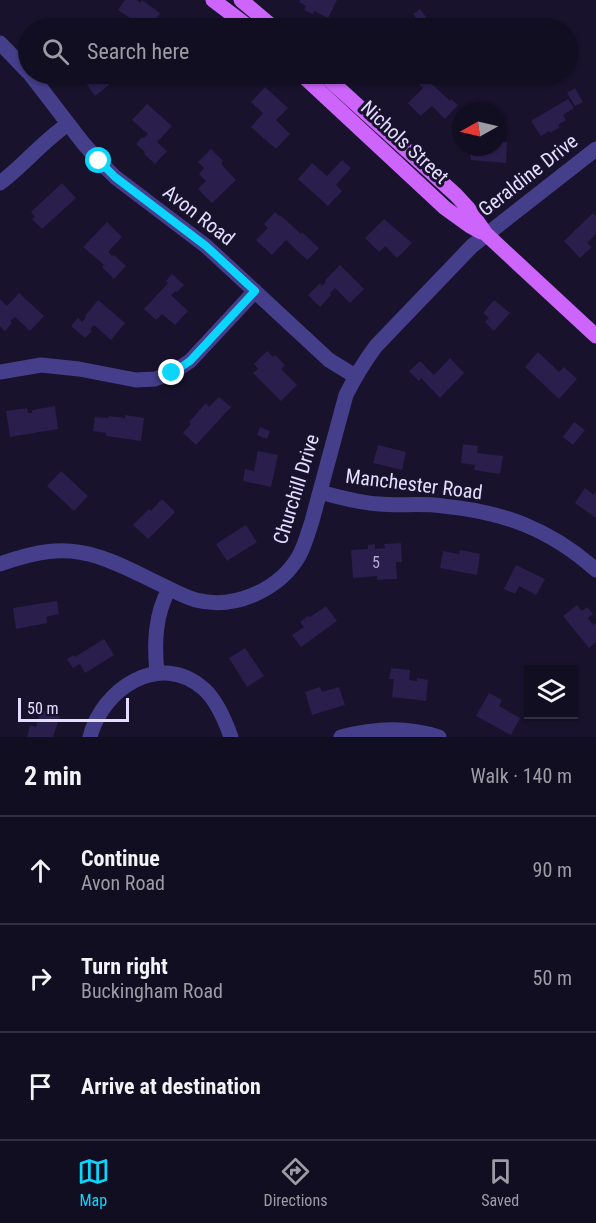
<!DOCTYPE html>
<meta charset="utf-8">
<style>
body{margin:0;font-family:"Roboto Condensed",sans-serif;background:#1b172a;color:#f1f3f6}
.controls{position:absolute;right:18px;bottom:18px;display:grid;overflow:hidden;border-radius:0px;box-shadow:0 2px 4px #0004}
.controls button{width:54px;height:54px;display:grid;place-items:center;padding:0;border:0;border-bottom:2px solid #312e3f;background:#120e21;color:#f1f3f6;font:30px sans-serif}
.compass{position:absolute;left:452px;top:102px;width:54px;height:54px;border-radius:50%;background:#120e21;box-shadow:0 2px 4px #0004;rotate:262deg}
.scale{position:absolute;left:18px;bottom:15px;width:111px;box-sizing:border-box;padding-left:6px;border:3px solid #e3ddff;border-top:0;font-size:16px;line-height:21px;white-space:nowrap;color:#e3ddff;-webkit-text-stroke:4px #18122c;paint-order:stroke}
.stop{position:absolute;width:18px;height:18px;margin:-14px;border:4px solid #0cd5fc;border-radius:50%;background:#fff}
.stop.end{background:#0cd5fc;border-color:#fff;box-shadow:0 2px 6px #0008}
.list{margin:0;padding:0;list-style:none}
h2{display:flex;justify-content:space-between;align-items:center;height:78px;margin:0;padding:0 24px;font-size:26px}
h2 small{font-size:20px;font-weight:400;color:#9c9ca5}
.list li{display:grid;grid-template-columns:39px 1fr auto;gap:18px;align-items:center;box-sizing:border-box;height:108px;padding:0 24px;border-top:2px solid #312e3f}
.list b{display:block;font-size:22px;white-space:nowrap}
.list p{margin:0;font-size:20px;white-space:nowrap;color:#9c9ca5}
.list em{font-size:20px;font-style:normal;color:#9c9ca5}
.icon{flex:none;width:33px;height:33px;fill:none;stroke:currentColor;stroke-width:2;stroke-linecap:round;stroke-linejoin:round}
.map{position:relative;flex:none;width:596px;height:737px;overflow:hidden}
.search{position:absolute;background:#120e21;box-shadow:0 2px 4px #0004;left:18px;right:18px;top:18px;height:66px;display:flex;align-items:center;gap:15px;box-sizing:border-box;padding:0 21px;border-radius:33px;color:#9c9ca5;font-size:22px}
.sheet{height:402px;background:#120e21}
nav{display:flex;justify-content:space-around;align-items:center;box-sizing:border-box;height:84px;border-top:2px solid #312e3f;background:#120e21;font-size:16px;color:#9c9ca5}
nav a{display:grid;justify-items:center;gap:3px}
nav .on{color:#0cd5fc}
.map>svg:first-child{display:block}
.building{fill:#2a1e4c}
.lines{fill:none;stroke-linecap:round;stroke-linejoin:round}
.minor{stroke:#453e8a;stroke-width:15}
.major{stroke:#cd65fd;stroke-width:15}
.route{stroke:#0cd5fc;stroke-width:8}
.labels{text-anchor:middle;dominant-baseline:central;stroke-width:6;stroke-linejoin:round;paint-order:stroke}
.number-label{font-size:16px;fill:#b5add2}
.street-label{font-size:20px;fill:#e3ddff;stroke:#18122c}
</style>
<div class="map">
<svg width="596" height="737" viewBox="0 0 596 737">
<rect width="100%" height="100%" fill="#18122c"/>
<path class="building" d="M 125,0 L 137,0 L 140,3 L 142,0 L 160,13 L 150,28 L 145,28 L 118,10 Z
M 300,0 L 337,0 L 328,18 L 314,11 L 313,14 L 304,10 L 306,6 L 299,2 Z
M 420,9 L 426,17 L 419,22 L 413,14 Z
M 75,74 L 114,74 L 105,80 L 109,85 L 95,96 L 86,83 L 83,84 Z
M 195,74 L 216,74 L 207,84 Z
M 421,74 L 450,101 L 451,99 L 458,105 L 445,119 L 432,106 L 421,116 L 408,103 L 423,88 L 414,80 Z
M 265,87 L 288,108 L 276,120 L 290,134 L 276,149 L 251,127 L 263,113 L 251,102 Z
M 575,88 L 583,102 L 575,106 L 567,93 Z
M 568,99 L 574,108 L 563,115 L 566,120 L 558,125 L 560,127 L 550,133 L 549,131 L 541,136 L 531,121 Z
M 147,104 L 172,126 L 157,142 L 167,151 L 155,164 L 144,154 L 145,152 L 136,144 L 142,137 L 144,138 L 148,134 L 132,120 Z
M 497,142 L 507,142 L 506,163 L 471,160 L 470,153 L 464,152 L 464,147 L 497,147 Z
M 211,149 L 223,161 L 221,164 L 236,180 L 212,203 L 198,189 L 206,181 L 199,174 L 204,168 L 198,162 Z
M 342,160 L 351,168 L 336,185 L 342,191 L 328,206 L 298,179 L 312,163 L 327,176 Z
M 62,183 L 76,198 L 42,229 L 32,219 L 35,217 L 31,212 Z
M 275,212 L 279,216 L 280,215 L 301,234 L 302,232 L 319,248 L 307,260 L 286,240 L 272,255 L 256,240 L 268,228 L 264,224 Z
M 593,213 L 596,216 L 596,234 L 587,243 L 592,247 L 580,258 L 564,241 Z
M 384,219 L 412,243 L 397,258 L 385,246 L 379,252 L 365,238 Z
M 107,222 L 122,237 L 108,252 L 112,256 L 114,255 L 126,266 L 114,279 L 102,267 L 104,265 L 83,247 Z
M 340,265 L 364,289 L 350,303 L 335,288 L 330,293 L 331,295 L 320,307 L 308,295 L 320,283 L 322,286 L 326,282 L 325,280 Z
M 172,274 L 184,285 L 177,292 L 176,291 L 171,295 L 188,311 L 175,325 L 162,314 L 156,320 L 144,309 L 168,283 L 166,281 Z
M 19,293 L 44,316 L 30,331 L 15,317 L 10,321 L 12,323 L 5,331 L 0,326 L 0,299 L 7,306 Z
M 98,300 L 125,323 L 111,340 L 94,325 L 90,330 L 92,331 L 85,338 L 71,326 L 78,318 L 82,322 L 86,317 L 85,316 Z
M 494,300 L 510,313 L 494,331 L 485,322 L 489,318 L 483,313 Z
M 267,351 L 273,357 L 275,355 L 285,365 L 281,369 L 297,385 L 281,401 L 253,373 L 258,369 L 254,364 Z
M 538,352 L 559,372 L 564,367 L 577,379 L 559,399 L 525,367 Z
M 450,358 L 464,373 L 440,398 L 421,378 L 419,381 L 409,371 L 420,361 L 434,375 Z
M 219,397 L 231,407 L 196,445 L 183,433 L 191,424 L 189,422 L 206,403 L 209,407 Z
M 55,406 L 58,429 L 10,437 L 6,411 L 27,408 L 28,413 L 32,413 L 32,410 Z
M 125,415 L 144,418 L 141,441 L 106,436 L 106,433 L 93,431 L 95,417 L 108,418 L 109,416 L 125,418 Z
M 574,422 L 585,430 L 573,445 L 563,437 Z
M 260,427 L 270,431 L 267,439 L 257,435 Z
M 463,444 L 478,446 L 477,453 L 503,456 L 500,474 L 474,470 L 475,465 L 461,463 Z
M 378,445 L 406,452 L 402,470 L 373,463 Z
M 258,451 L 278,455 L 271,487 L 243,481 L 245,469 L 254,471 Z
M 61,471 L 88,496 L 74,511 L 47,486 Z
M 585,488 L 594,495 L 596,491 L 596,518 L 575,503 Z
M 162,499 L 175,512 L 148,539 L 133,525 L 149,509 L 151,511 Z
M 246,525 L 257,542 L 227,561 L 216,544 Z
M 401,543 L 402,562 L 396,562 L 397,579 L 377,580 L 377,576 L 353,578 L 351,550 L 368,549 L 368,545 L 375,544 L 375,549 L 385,548 L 384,544 Z
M 460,550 L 480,554 L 477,575 L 440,568 L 443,551 L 459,554 Z
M 516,565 L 545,579 L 536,595 L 519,586 L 515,594 L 504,589 Z
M 57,601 L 59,614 L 46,617 L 47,623 L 16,629 L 13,608 Z
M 577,605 L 582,611 L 587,607 L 593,614 L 588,618 L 593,625 L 596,623 L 596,642 L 589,648 L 563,616 Z
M 326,606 L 337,621 L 301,647 L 292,635 L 304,627 L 300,622 L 308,616 L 310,617 Z
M 104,639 L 114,655 L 85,673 L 80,664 L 73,668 L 67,659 L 74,655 L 75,657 Z
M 245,648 L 264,676 L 247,687 L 229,658 Z
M 391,668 L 410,670 L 409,680 L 417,681 L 417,678 L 428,680 L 426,701 L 392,697 L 394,679 L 389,679 Z
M 320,687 L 322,692 L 339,687 L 345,705 L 312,715 L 305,692 Z
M 489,693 L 502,700 L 499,706 L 520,718 L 511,735 L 476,716 Z
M 41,710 L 60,716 L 53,737 L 27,737 L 30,725 L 36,727 Z"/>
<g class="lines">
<path class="minor" d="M 0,43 L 28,72
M 30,74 L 83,143 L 99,161 L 115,177 L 206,246 L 329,360 L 355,376
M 0,183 C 24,165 43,141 68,124
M 0,372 L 41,365 L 79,369 L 136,380 L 155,379 L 172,373 L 190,361 L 255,291
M 320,492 C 339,497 359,503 379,504 C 400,506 421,503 443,506 C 504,512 550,529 596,570
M 0,564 C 34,552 63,545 99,557 C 122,564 144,577 166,587 C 176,592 185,597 196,600 C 234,610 279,590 299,556 C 305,545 308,533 312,521 L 346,395 C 355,377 364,362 376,346 L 472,246 L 596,149
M 157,673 C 154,643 155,615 169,589
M 90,737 C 102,689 160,650 204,689 C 217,701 225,720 231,737
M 341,737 C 374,728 406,726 439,737"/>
<path class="major" d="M 213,0 L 250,28
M 241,0 L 274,28
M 301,74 L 445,208 L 470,226 L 481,232
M 323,74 L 456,195 L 468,208 L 486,234 L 596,336"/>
</g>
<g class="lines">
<path class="route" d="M 99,161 L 115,177 L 206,246 L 255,291 L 190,361 L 172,373"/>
</g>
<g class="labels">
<g class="number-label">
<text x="376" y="562">5</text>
</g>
<g class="street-label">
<text transform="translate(405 142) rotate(43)">Nichols Street</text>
<text transform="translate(528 175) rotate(-38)">Geraldine Drive</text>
<text transform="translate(199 215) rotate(38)">Avon Road</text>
<text transform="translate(414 484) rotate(7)">Manchester Road</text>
<text transform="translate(296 489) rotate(-73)">Churchill Drive</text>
</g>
</g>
</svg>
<div class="controls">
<button><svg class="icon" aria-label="layers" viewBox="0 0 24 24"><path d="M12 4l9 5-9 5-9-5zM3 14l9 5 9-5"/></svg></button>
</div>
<svg class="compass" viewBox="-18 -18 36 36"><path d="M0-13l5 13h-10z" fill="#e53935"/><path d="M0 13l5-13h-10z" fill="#9c9ca5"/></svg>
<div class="scale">50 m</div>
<div class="stop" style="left:99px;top:161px"></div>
<div class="stop end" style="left:172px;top:373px"></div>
<div class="search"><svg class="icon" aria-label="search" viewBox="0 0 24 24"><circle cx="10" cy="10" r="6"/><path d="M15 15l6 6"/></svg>Search here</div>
</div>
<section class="sheet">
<h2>2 min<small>Walk · 140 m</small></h2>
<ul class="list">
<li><svg class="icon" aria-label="ahead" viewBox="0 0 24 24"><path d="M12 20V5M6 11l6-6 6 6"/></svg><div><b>Continue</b><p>Avon Road</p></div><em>90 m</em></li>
<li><svg class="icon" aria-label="right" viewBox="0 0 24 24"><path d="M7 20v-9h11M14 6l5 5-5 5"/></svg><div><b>Turn right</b><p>Buckingham Road</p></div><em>50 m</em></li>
<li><svg class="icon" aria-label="arrive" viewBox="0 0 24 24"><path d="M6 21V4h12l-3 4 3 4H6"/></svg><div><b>Arrive at destination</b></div></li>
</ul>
</section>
<nav>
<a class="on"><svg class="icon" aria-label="map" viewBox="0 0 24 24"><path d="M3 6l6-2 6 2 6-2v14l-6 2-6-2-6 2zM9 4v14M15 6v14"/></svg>Map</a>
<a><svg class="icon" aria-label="directions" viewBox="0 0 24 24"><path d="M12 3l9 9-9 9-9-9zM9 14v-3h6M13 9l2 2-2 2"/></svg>Directions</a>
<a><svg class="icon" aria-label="saved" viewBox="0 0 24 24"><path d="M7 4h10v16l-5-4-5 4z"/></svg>Saved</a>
</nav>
